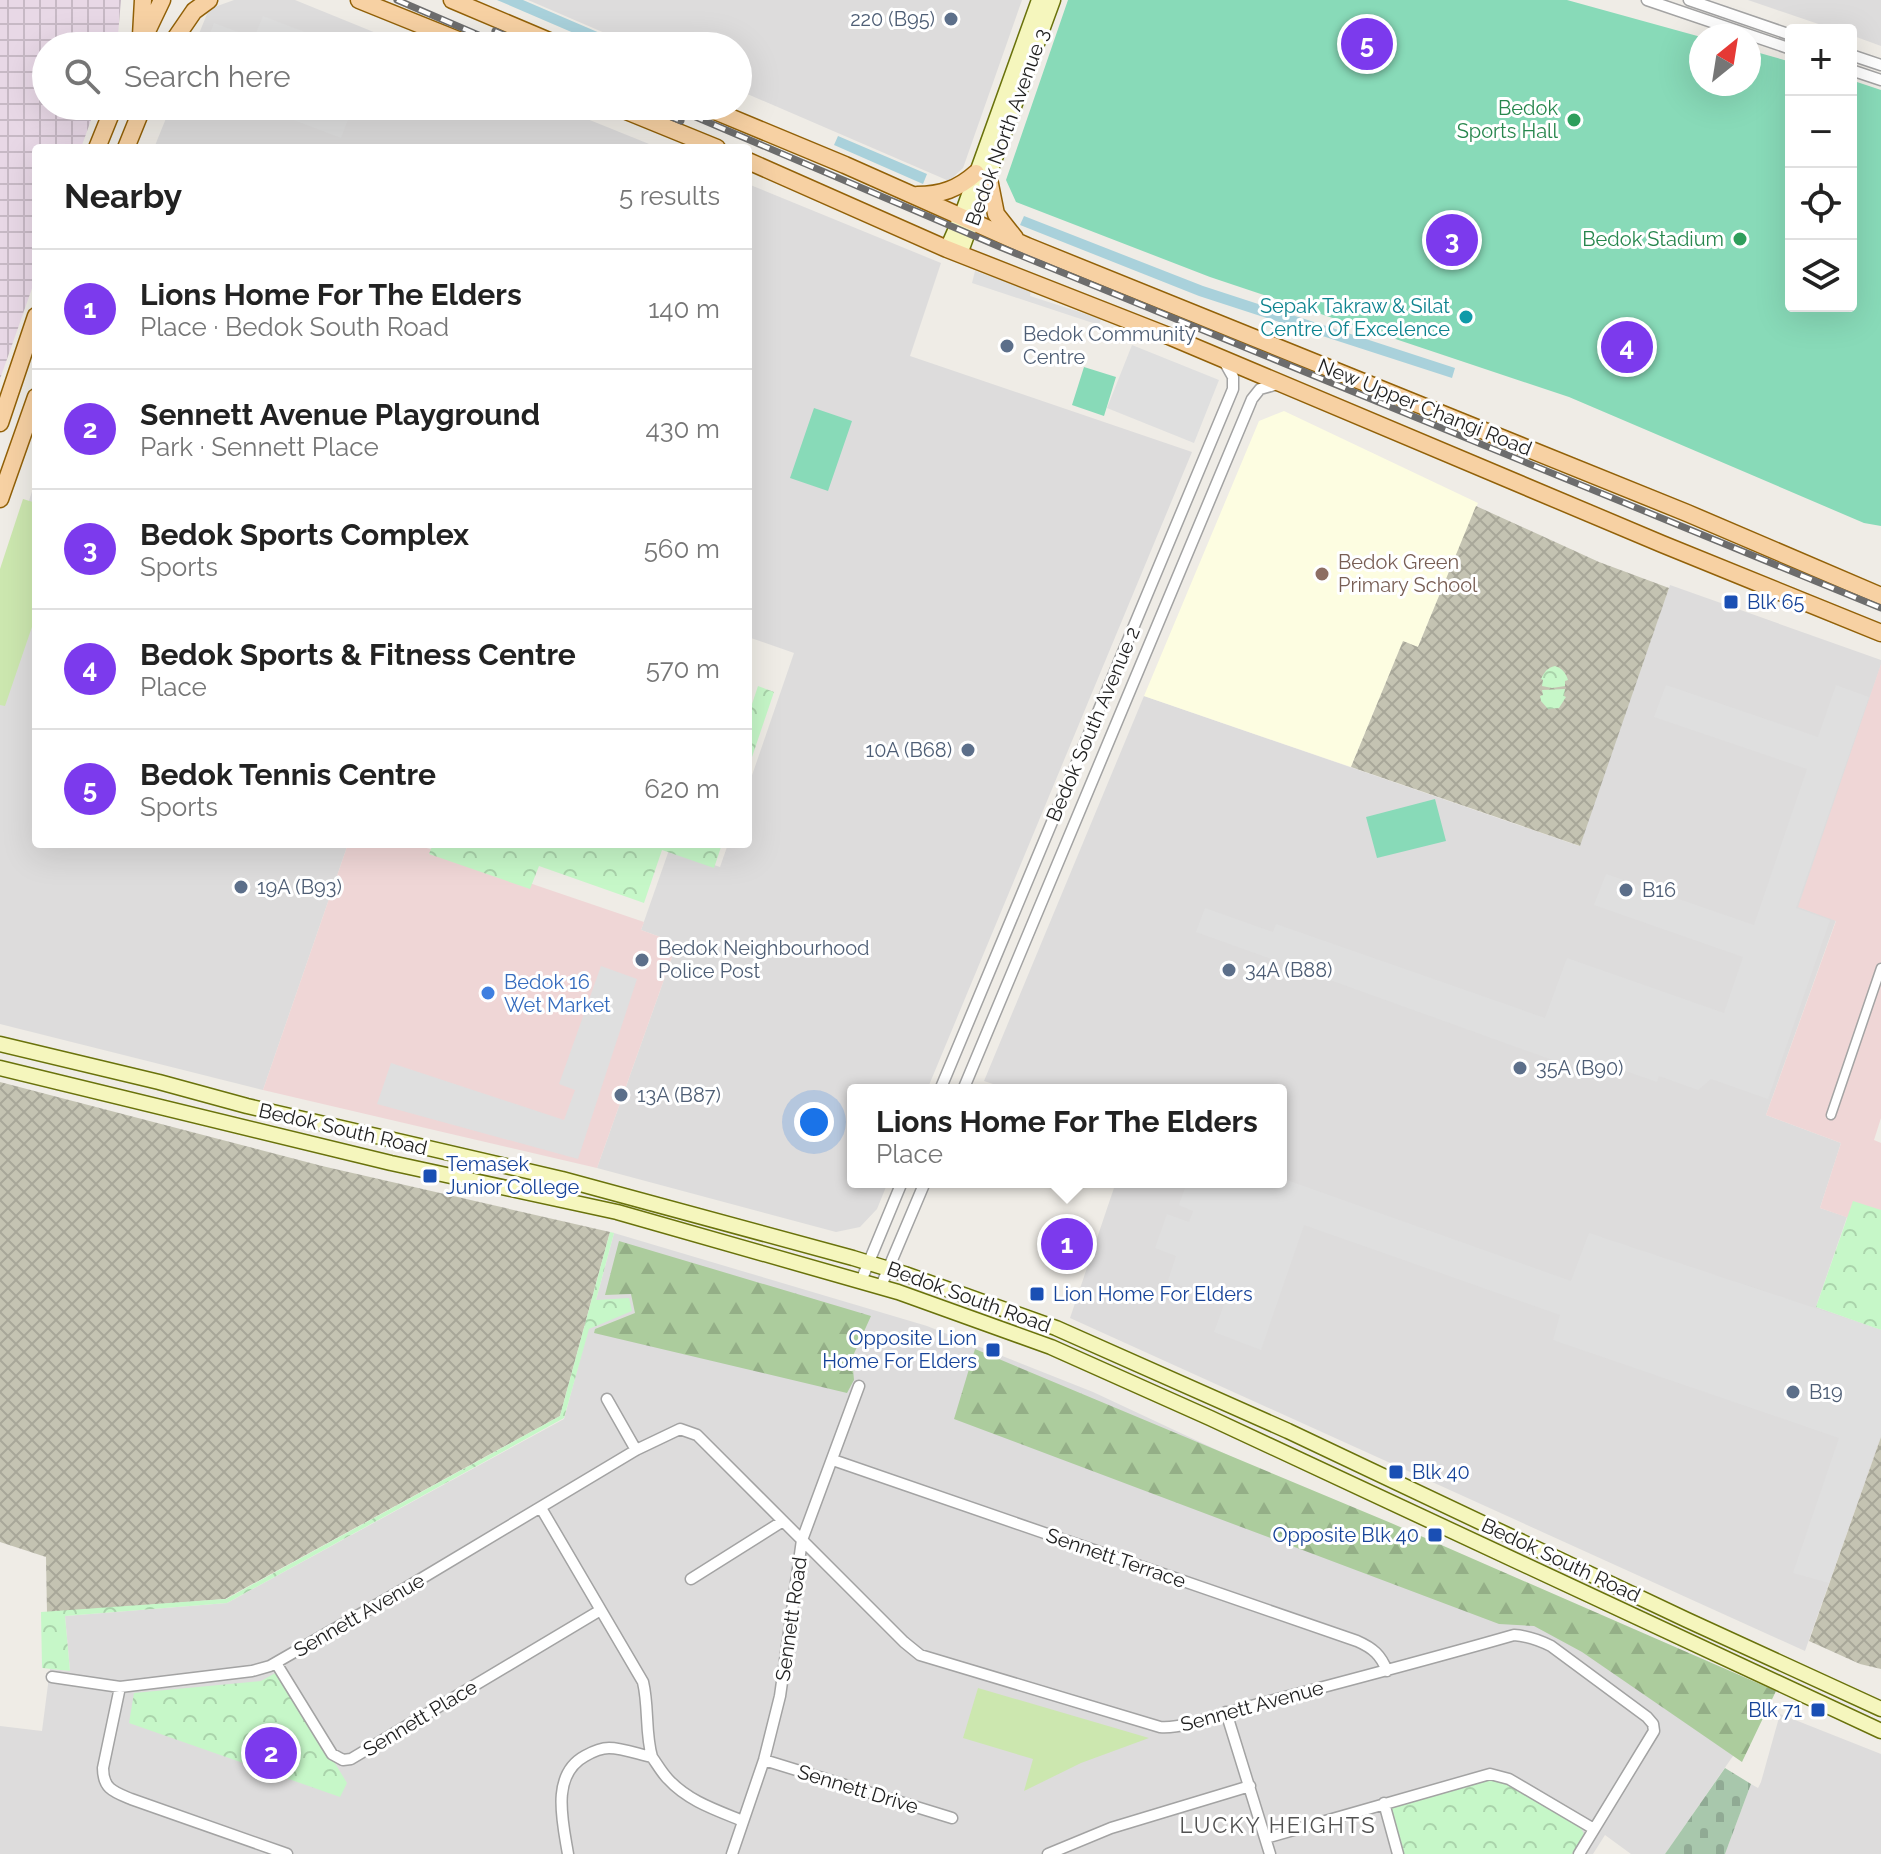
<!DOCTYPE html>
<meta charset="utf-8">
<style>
body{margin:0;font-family:Raleway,sans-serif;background:#f2f2f2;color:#222}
.controls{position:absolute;right:24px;top:24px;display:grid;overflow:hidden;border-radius:8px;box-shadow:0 8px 32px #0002}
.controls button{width:72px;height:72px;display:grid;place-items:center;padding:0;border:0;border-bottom:2px solid #e0e0e0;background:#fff;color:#222;font:40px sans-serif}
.compass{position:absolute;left:1689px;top:24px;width:72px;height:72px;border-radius:50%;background:#fff;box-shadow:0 8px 32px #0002;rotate:30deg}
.you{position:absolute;left:814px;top:1122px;width:28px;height:28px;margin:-20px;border:6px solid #fff;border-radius:50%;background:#1a73e8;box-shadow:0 0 0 12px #1a73e833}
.badge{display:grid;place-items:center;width:52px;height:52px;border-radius:50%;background:#7c3aed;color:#fff;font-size:26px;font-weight:700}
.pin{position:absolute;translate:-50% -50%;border:4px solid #fff;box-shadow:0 2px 8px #0006}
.popup{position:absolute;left:847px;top:1084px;width:440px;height:104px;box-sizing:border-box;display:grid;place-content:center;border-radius:8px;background:#fff;filter:drop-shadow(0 2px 6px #0005);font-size:26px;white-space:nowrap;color:#767676}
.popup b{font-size:30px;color:#222}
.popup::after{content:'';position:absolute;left:50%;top:100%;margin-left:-16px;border:16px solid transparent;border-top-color:#fff}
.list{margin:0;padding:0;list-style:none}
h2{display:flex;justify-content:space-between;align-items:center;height:104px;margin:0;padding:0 32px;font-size:34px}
h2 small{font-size:26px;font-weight:400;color:#767676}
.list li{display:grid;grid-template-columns:52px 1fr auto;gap:24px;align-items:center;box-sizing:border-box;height:120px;padding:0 32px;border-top:2px solid #e0e0e0}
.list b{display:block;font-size:30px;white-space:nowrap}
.list p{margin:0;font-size:26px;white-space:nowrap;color:#767676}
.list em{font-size:26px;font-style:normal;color:#767676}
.icon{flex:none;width:44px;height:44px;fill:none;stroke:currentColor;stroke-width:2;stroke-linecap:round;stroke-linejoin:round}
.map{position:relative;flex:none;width:1881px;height:1854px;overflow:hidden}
.search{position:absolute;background:#fff;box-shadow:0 8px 32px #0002;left:32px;top:32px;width:720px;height:88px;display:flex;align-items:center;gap:20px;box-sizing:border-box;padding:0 28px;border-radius:44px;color:#767676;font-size:30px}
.panel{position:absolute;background:#fff;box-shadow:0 8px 32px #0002;left:32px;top:144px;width:720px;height:704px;border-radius:8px}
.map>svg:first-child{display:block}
.residential{fill:#dddcdc}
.commercial{fill:#efd6d6}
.industrial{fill:url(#industrial-grid)}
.education{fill:#fdfde1}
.construction{fill:url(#construction-cross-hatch)}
.grass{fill:#cce7af}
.forest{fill:url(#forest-firs)}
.cemetery{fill:url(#cemetery-stones)}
.park{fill:url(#park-crowns)}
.pitch{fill:#88dab8}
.parking{fill:#dfdfdf}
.water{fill:#a9d1db}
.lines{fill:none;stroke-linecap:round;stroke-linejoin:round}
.pedestrian-casing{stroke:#a3a3a3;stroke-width:11}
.minor-casing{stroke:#a3a3a3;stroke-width:13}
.secondary-casing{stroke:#69720b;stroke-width:17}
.primary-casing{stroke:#926108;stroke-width:19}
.pedestrian{stroke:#fff;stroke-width:8}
.minor{stroke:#fff;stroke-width:10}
.secondary{stroke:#f5f6bd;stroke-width:14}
.primary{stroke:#f7d1a3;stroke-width:16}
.rail-casing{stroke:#6d6d6d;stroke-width:7}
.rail{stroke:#fff;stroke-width:4;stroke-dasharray:12;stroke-linecap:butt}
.service-dot{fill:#5c6f8a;stroke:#fff;stroke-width:3}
.leisure-dot{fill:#2e9e5b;stroke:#fff;stroke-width:3}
.culture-dot{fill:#0f9aa8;stroke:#fff;stroke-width:3}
.education-dot{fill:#8d6e63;stroke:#fff;stroke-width:3}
.transit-dot{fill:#1a4fb4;stroke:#fff;stroke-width:3}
.shop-dot{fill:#3f7fe0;stroke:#fff;stroke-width:3}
.labels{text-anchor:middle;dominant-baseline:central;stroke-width:6;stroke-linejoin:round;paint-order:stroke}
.service-label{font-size:20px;fill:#4e5e75;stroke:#fff;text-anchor:start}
.leisure-label{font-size:20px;fill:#27864d;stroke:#fff;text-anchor:end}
.street-label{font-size:20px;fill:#1f1f1f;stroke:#fff}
.culture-label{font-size:20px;fill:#0d838f;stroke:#fff;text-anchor:end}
.education-label{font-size:20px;fill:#785e54;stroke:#fff;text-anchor:start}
.transit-label{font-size:20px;fill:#164399;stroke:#fff;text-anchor:start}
.shop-label{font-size:20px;fill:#366cbe;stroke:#fff;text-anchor:start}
.neighbourhood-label{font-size:22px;letter-spacing:2px;fill:#525252;stroke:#fff}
</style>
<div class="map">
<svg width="1881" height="1854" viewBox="0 0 1881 1854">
<defs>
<pattern id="industrial-grid" width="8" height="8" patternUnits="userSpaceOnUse" patternTransform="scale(2)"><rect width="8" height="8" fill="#e8d8e6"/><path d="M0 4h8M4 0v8" fill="none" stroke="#c7b9c5"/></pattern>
<pattern id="construction-cross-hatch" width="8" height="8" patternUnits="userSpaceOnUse" patternTransform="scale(2)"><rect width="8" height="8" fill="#c4c3b2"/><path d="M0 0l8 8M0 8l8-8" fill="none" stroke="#a8a799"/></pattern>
<pattern id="forest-firs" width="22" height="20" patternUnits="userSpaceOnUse" patternTransform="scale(2)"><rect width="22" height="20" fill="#accc9d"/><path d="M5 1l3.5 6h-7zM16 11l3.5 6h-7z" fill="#94af87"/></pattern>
<pattern id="cemetery-stones" width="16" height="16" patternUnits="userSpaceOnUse" patternTransform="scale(2)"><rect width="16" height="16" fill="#a8c7ac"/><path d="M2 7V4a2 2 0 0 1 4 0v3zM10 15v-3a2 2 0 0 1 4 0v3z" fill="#90aa94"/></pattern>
<pattern id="park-crowns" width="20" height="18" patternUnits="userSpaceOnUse" patternTransform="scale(2)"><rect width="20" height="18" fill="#c6f7c8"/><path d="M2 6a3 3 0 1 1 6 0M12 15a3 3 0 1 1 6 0" fill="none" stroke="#aad3ab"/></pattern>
</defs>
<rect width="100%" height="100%" fill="#efece6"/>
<path class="residential" d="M 234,0 L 295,0 L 408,46 L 194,46 L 209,9 Z
M 528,0 L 1022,0 L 963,168 L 949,181 L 738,90 L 738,46 L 635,46 Z
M 1748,0 L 1881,0 L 1881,46 L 1851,35 L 1851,30 L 1836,30 Z
M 171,106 L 555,106 L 659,148 L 154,148 Z
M 748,184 L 941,263 L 910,356 L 1192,452 L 927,1090 L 853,1090 L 853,1182 L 888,1182 L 877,1209 L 860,1227 L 836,1232 L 597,1168 L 677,943 L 641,930 L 669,850 L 720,867 L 728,844 L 748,844 L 748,787 L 794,653 L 748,637 Z
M 36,479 L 36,844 L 348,844 L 263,1090 L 0,1024 L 0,592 Z
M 1670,585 L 1881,660 L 1881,665 L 1799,907 L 1836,920 L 1766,1115 L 1841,1143 L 1820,1208 L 1847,1217 L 1816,1307 L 1881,1330 L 1881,1437 L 1805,1651 L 1070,1318 L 1116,1182 L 1281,1182 L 1281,1090 L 1011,1090 L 984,1081 L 1144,696 L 1579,846 Z
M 614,1233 L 927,1326 L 1093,1392 L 1767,1707 L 1665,1854 L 1631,1854 L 1605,1835 L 1593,1854 L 0,1854 L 0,1726 L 42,1731 L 50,1669 L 70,1671 L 65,1616 L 227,1603 L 564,1419 Z
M 1780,1714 L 1881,1754 L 1881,1854 L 1725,1854 L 1751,1784 L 1758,1788 L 1761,1782 Z"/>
<path class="commercial" d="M 1881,664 L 1881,1118 L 1874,1140 L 1881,1143 L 1881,1229 L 1820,1208 L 1841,1143 L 1766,1115 L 1836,921 L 1798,907 Z
M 348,844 L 415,844 L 644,922 L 641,930 L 677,943 L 597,1168 L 263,1090 Z"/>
<path class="industrial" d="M 0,0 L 121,0 L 117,46 L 46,46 L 46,106 L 96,106 L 81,148 L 36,148 L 36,277 L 0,379 Z"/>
<path class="education" d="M 1284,411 L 1478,503 L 1418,647 L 1403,642 L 1351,767 L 1144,696 L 1259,421 Z"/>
<path class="construction" d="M 1476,506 L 1599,562 L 1669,588 L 1580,846 L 1351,767 L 1403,641 L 1418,647 Z
M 0,1082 L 322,1166 L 610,1232 L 560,1416 L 225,1599 L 47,1613 L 46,1557 L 0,1542 Z
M 1881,1437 L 1881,1669 L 1860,1664 L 1809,1641 Z"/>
<path class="grass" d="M 23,499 L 36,503 L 36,615 L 5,706 L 0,705 L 0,569 Z
M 978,1688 L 1149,1738 L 1081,1763 L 1024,1791 L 1033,1759 L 963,1738 Z"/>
<path class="forest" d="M 619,1241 L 871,1316 L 852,1358 L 854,1380 L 847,1393 L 594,1333 L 595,1329 L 635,1313 L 631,1294 L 605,1295 Z
M 975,1349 L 1391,1523 L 1776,1691 L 1742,1762 L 1582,1652 L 1534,1626 L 1499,1624 L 954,1419 Z"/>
<path class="cemetery" d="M 1725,1768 L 1751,1784 L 1725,1854 L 1665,1854 Z"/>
<path class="park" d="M 1555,666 C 1562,668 1566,673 1568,680 L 1565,681 L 1565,686 L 1552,688 L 1542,686 L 1543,680 L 1541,679 C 1545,671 1547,668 1555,666 Z
M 758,686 L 774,692 L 748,769 L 748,716 Z
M 1565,689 L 1564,696 L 1566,697 L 1559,708 L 1548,709 L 1541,701 L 1540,696 L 1543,695 L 1542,690 Z
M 433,844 L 722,844 L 714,868 L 662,850 L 644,903 L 539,866 L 530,889 L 429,854 Z
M 1853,1201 L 1881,1210 L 1881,1330 L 1816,1307 Z
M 610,1232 L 614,1233 L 596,1300 L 629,1298 L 632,1311 L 589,1329 L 564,1418 L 227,1603 L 65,1616 L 70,1671 L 42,1668 L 41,1612 L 226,1599 L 560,1416 Z
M 279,1671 L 347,1783 L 340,1797 L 129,1723 L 134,1693 L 261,1681 Z
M 1490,1780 L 1508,1784 L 1581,1828 L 1584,1834 L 1572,1854 L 1403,1854 L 1390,1807 Z"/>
<path class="pitch" d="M 1068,0 L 1567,0 L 1701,37 L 1701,84 L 1749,84 L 1749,50 L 1791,62 L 1791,306 L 1851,306 L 1851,80 L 1881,90 L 1881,526 L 1864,523 L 1569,397 L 1210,277 L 1016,202 L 1006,180 Z
M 1084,367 L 1116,377 L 1104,416 L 1072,405 Z
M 814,408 L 852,421 L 828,491 L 790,478 Z
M 1435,799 L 1446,841 L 1377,858 L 1366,817 Z"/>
<path class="parking" d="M 263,16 L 341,46 L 205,46 L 214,23 L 254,38 Z
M 257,106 L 353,106 L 341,138 Z
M 975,271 L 1031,290 L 1030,296 L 1101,319 L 1099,325 L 972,283 Z
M 1132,345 L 1219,380 L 1194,443 L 1107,408 Z
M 1666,685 L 1818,737 L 1836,685 L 1869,697 L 1796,908 L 1830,920 L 1768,1099 L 1711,1079 L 1698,1090 L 1659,1076 L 1657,1082 L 1594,1060 L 1589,1073 L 1196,932 L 1205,908 L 1273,932 L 1276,924 L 1545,1018 L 1567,958 L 1724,1013 L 1743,957 L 1594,905 L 1606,874 L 1754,925 L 1807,769 L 1654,717 Z
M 601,966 L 637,979 L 578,1159 L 377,1104 L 391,1063 L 564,1120 L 575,1090 L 559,1084 Z
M 1281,1178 L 1571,1281 L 1589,1233 L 1881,1330 L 1881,1435 L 1829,1583 L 1793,1573 L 1839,1438 L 1553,1340 L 1560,1315 L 1304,1225 L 1261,1350 L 1214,1332 L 1225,1302 L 1168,1281 L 1176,1256 L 1155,1248 L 1167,1214 L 1189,1222 L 1193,1211 L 1179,1205 L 1187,1182 L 1281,1182 Z"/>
<path class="water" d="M 497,0 L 523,0 L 630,46 L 604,46 Z
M 838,136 L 927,174 L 923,184 L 834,145 Z
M 1024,216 L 1203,286 L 1455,368 L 1452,378 L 1199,296 L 1020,225 Z"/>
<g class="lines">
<defs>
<path id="pedestrian" d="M 1831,1115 L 1881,968"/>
<path id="minor" d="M 1647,0 L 1791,49
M 1689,0 L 1791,35
M 1851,55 L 1881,65
M 1851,70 L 1881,80
M 940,1090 L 1233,389 L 1233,377 L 1224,361
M 963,1090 L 1252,399 L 1260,389 L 1278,384
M 861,1281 L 902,1182
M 881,1286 L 925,1182
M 607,1399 L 636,1450
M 833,1460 L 1357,1641 C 1373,1648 1381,1655 1387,1671
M 541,1508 L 643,1682 C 649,1707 645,1733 652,1757
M 691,1579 L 783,1521
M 276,1663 L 332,1754 L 343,1760 L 351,1759 L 599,1611
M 52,1677 L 120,1687 L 252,1671 L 270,1666 L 404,1589 L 636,1450 L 680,1429 L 697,1435 L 904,1642 L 920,1655 L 1160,1727 C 1186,1729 1225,1712 1251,1706 C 1339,1683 1427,1660 1514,1635 C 1528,1636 1539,1640 1551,1646 L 1647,1717 L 1653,1724 L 1654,1731 L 1579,1854
M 120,1687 L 103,1768 C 103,1789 114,1792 131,1799 L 287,1854
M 1226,1712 L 1270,1854
M 764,1760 L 952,1818
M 1384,1803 L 1398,1854
M 1266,1838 L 1490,1774 L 1509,1779 L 1594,1829
M 568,1854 C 563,1823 550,1775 585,1756 C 592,1752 601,1748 609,1748 C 622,1748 638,1754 652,1757 C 657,1764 662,1773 668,1779 C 688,1801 716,1810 743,1821
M 732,1854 L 764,1760 L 780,1696 L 802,1540 L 859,1386
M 1048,1854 L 1111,1828 L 1250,1786"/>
<path id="secondary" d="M 947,249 L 961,217 L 1039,0
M 960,254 L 1053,0
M 0,1044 L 159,1082 L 247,1106 L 562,1179 L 853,1258 L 905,1274 L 1056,1328 L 1288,1431 L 1687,1620 L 1881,1709
M 0,1068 L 391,1163 L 617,1212 L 898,1292 L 1051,1347 L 1210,1418 L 1881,1731"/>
<path id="primary" d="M 359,0 L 473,46
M 452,0 L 561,46
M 141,36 L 143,0
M 140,46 L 162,0
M 170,46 L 194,11 L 209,0
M 614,106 L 717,148
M 703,106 L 845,165 L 1027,246 L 1687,513 L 1881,596
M 97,148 L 114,106
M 126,148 L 143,106
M 748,161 L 947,249 L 1171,337 L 1662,544 L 1881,633
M 989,179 L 996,214 L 1015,238
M 917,195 C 941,195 958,189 976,173
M 0,423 L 36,316
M 0,499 L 36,397"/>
</defs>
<use href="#pedestrian" class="pedestrian-casing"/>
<use href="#minor" class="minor-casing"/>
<use href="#secondary" class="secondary-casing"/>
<use href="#primary" class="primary-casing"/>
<use href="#pedestrian" class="pedestrian"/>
<use href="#minor" class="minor"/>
<use href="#secondary" class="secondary"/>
<use href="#primary" class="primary"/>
<defs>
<path id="rail" d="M 397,0 L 504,46
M 495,31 L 529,46
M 645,106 L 681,121
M 670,106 L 1000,247 L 1881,608"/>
</defs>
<use href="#rail" class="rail-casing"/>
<use href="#rail" class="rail"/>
</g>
<g class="service-dot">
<circle cx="951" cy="19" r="8"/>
<circle cx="1007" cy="346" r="8"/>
<circle cx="968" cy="750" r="8"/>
<circle cx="241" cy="887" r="8"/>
<circle cx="1626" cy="890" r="8"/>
<circle cx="642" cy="960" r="8"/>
<circle cx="1229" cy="970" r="8"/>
<circle cx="1520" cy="1068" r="8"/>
<circle cx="621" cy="1095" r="8"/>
<circle cx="1793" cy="1392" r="8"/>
</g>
<g class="leisure-dot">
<circle cx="1574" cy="120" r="8"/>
<circle cx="1740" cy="239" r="8"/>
</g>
<circle class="culture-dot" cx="1466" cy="317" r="8"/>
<circle class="education-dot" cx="1322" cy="574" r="8"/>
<g class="transit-dot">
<rect x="1723" y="594" width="16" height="16" rx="4"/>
<rect x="422" y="1168" width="16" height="16" rx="4"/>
<rect x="1029" y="1286" width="16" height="16" rx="4"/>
<rect x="985" y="1342" width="16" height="16" rx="4"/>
<rect x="1388" y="1464" width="16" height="16" rx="4"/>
<rect x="1427" y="1527" width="16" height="16" rx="4"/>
<rect x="1810" y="1702" width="16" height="16" rx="4"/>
</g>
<circle class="shop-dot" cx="488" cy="993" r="8"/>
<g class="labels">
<g class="service-label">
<text x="935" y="19" text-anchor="end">220 (B95)</text>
<text x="1023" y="334">Bedok Community<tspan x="1023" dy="23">Centre</tspan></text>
<text x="952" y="750" text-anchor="end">10A (B68)</text>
<text x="257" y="887">19A (B93)</text>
<text x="1642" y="890">B16</text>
<text x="658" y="948">Bedok Neighbourhood<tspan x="658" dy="23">Police Post</tspan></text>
<text x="1245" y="970">34A (B88)</text>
<text x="1536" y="1068">35A (B90)</text>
<text x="637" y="1095">13A (B87)</text>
<text x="1809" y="1392">B19</text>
</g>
<g class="leisure-label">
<text x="1558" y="108">Bedok<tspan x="1558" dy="23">Sports Hall</tspan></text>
<text x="1724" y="239">Bedok Stadium</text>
</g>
<g class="street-label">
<text transform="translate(1007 127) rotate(-70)">Bedok North Avenue 3</text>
<text transform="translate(1425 407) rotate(22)">New Upper Changi Road</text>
<text transform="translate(1093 724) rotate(-67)">Bedok South Avenue 2</text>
<text transform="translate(343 1129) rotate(13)">Bedok South Road</text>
<text transform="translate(969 1297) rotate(20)">Bedok South Road</text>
<text transform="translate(1116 1558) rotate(19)">Sennett Terrace</text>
<text transform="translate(1561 1560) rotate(25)">Bedok South Road</text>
<text transform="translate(359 1615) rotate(-30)">Sennett Avenue</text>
<text transform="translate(791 1619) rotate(-82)">Sennett Road</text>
<text transform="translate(1252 1706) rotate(-15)">Sennett Avenue</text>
<text transform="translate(420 1718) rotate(-31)">Sennett Place</text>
<text transform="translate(858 1789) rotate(17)">Sennett Drive</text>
</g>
<g class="culture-label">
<text x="1450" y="306">Sepak Takraw &amp; Silat<tspan x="1450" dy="23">Centre Of Excelence</tspan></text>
</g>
<g class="education-label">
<text x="1338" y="562">Bedok Green<tspan x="1338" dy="23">Primary School</tspan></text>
</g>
<g class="transit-label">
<text x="1747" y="602">Blk 65</text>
<text x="446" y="1164">Temasek<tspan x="446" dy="23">Junior College</tspan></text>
<text x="1053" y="1294">Lion Home For Elders</text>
<text x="977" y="1338" text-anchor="end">Opposite Lion<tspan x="977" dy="23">Home For Elders</tspan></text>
<text x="1412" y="1472">Blk 40</text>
<text x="1419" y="1535" text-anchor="end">Opposite Blk 40</text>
<text x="1802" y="1710" text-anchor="end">Blk 71</text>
</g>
<g class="shop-label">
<text x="504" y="982">Bedok 16<tspan x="504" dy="23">Wet Market</tspan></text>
</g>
<g class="neighbourhood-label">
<text x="1278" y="1825">LUCKY HEIGHTS</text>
</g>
</g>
</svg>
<div class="controls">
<button>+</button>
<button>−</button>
<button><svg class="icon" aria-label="locate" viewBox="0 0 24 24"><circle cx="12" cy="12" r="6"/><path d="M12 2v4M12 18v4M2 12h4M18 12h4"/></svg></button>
<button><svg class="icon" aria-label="layers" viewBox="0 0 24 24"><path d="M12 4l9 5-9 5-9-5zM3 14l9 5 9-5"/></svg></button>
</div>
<svg class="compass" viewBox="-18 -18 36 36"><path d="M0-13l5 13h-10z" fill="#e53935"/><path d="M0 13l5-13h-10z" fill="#767676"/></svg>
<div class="you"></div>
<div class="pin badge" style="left:1067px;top:1244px">1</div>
<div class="popup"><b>Lions Home For The Elders</b>Place</div>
<div class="pin badge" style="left:271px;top:1753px">2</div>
<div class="pin badge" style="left:1452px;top:240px">3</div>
<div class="pin badge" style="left:1627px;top:347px">4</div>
<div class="pin badge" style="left:1367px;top:44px">5</div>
<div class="search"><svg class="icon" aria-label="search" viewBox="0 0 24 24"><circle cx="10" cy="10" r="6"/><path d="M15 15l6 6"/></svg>Search here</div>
<section class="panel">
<h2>Nearby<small>5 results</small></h2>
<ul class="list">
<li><span class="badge">1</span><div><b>Lions Home For The Elders</b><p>Place · Bedok South Road</p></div><em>140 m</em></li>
<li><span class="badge">2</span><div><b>Sennett Avenue Playground</b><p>Park · Sennett Place</p></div><em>430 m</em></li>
<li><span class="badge">3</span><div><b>Bedok Sports Complex</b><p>Sports</p></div><em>560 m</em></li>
<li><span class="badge">4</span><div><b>Bedok Sports &amp; Fitness Centre</b><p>Place</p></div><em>570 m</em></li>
<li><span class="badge">5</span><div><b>Bedok Tennis Centre</b><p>Sports</p></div><em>620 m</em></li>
</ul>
</section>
</div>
